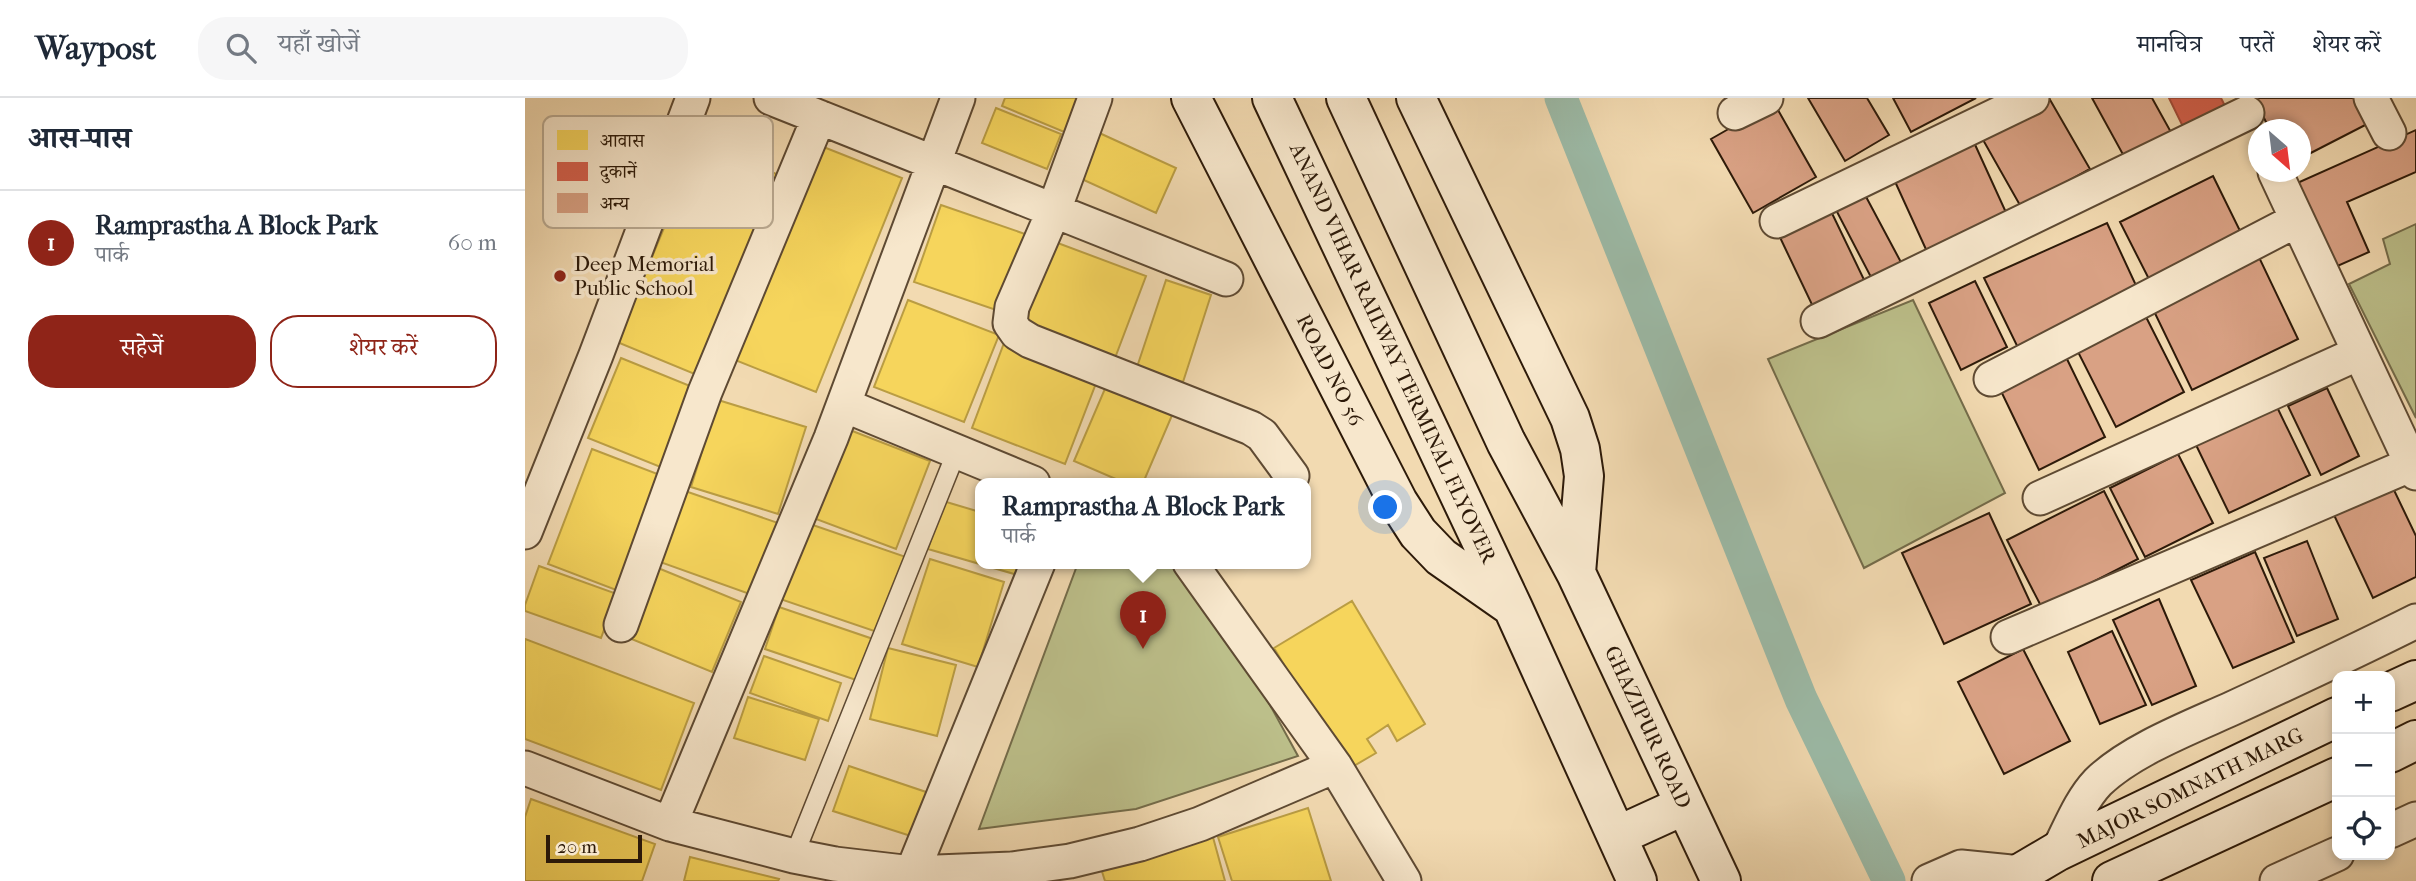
<!DOCTYPE html>
<html lang="hi">
<meta charset="utf-8">
<style>
body{margin:0;font-family:"IM FELL French Canon","Noto Serif Devanagari",serif;background:#f6f6f7;color:#1f2937}
.controls{position:absolute;right:21px;bottom:21px;display:grid;overflow:hidden;border-radius:14px;box-shadow:0 4px 10px #0003}
.controls button{width:63px;height:63px;display:grid;place-items:center;padding:0;border:0;border-bottom:2px solid #e0e1e3;background:#fff;color:#1f2937;font:35px sans-serif}
.compass{position:absolute;left:1723px;top:21px;width:63px;height:63px;border-radius:50%;background:#fff;box-shadow:0 4px 10px #0003;rotate:152deg}
.scale{position:absolute;left:21px;bottom:18px;width:96px;box-sizing:border-box;padding-left:7px;border:4px solid #2d1a09;border-top:0;font-size:19px;line-height:24px;white-space:nowrap;color:#2d1a09;-webkit-text-stroke:5px #f7e7cc;paint-order:stroke}
.you{position:absolute;left:861px;top:410px;width:24px;height:24px;margin:-18px;border:5px solid #fff;border-radius:50%;background:#1a73e8;box-shadow:0 0 0 10px #1a73e833}
.badge{display:grid;place-items:center;width:46px;height:46px;border-radius:50%;background:#8f2418;color:#fff;font-size:23px;font-weight:700}
.pin{position:absolute;translate:-50% -58px;filter:drop-shadow(0 2px 4px #0008)}
.pin::after{content:'';position:absolute;top:37px;width:24px;height:21px;background:inherit;clip-path:polygon(0 0,100% 0,50% 100%)}
.popup{position:absolute;left:450px;top:380px;width:336px;height:91px;box-sizing:border-box;display:grid;place-content:center;border-radius:14px;background:#fff;filter:drop-shadow(0 2px 5px #0005);font-size:23px;white-space:nowrap;color:#747a83}
.popup b{font-size:26px;color:#1f2937}
.popup::after{content:'';position:absolute;left:50%;top:100%;margin-left:-14px;border:14px solid transparent;border-top-color:#fff}
.list{margin:0;padding:0;list-style:none}
h2{display:flex;justify-content:space-between;align-items:center;height:91px;margin:0;padding:0 28px;font-size:30px}
h2 small{font-size:23px;font-weight:400;color:#747a83}
.list li{display:grid;grid-template-columns:46px 1fr auto;gap:21px;align-items:center;box-sizing:border-box;height:105px;padding:0 28px;border-top:2px solid #e0e1e3}
.list b{display:block;font-size:26px;white-space:nowrap}
.list p{margin:0;font-size:23px;white-space:nowrap;color:#747a83}
.list em{font-size:23px;font-style:normal;color:#747a83}
.actions{display:flex;gap:14px;padding:21px 28px}
.actions a{flex:1;padding:16px 0;border:2px solid #8f2418;border-radius:28px;text-align:center;font-size:24px;color:#8f2418}
.actions .main{background:#8f2418;color:#fff}
.icon{flex:none;width:38px;height:38px;fill:none;stroke:currentColor;stroke-width:2;stroke-linecap:round;stroke-linejoin:round}
.map{position:relative;flex:none;width:1891px;height:783px;overflow:hidden}
header{display:flex;align-items:center;gap:42px;box-sizing:border-box;height:98px;padding:0 35px;background:#fff;border-bottom:2px solid #e0e1e3}
header strong{font-size:33px}
nav{display:flex;gap:38px;margin-inline-start:auto;font-size:24px}
.search{width:490px;height:63px;background:#f6f6f7;display:flex;align-items:center;gap:18px;box-sizing:border-box;padding:0 24px;border-radius:28px;color:#747a83;font-size:26px}
main{display:flex}
aside{flex:1;background:#fff}
.map>svg:first-child{display:block}
.green{fill:#bcbf8a;stroke:#746c4a;stroke-width:2}
.homes{fill:#f6d55c;stroke:#ba9d43;stroke-width:2}
.shops{fill:#d6604d;stroke:#a34b39;stroke-width:2}
.lines{fill:none;stroke-linecap:round;stroke-linejoin:round}
.canal{stroke:#9cbba8;stroke-width:33}
.building{fill:#d9a184;stroke:#2d1a09;stroke-width:2}
.service-casing{stroke:#5e4a33;stroke-width:21}
.minor-casing{stroke:#5e4a33;stroke-width:37}
.secondary-casing{stroke:#2d1a09;stroke-width:42}
.service{stroke:#f7e7cc;stroke-width:18}
.minor{stroke:#f7e7cc;stroke-width:33}
.secondary{stroke:#f7e7cc;stroke-width:38}
.poi-dot{fill:#8f2418;stroke:#f7e7cc;stroke-width:2.5}
.labels{text-anchor:middle;dominant-baseline:central;stroke-width:7;stroke-linejoin:round;paint-order:stroke}
.poi-label{font-size:21px;fill:#2d1a09;stroke:#f7e7cc;text-anchor:start}
.street-label{font-size:21px;fill:#2d1a09;stroke:#f7e7cc}
.key{fill:#f7e7cc;stroke:#baaa92;stroke-width:2}
.key-label{font-size:19px;fill:#2d1a09}
</style>
<header>
<strong>Waypost</strong>
<div class="search"><svg class="icon" aria-label="search" viewBox="0 0 24 24"><circle cx="10" cy="10" r="6"/><path d="M15 15l6 6"/></svg>यहाँ खोजें</div>
<nav><a>मानचित्र</a><a>परतें</a><a>शेयर करें</a></nav>
</header>
<main>
<aside>
<h2>आस-पास<small></small></h2>
<ul class="list">
<li><span class="badge">1</span><div><b>Ramprastha A Block Park</b><p>पार्क</p></div><em>60 m</em></li>
</ul>
<div class="actions"><a class="main">सहेजें</a><a>शेयर करें</a></div>
</aside>
<div class="map">
<svg width="1891" height="783" viewBox="0 0 1891 783">
<rect width="100%" height="100%" fill="#f2dab1"/>
<filter id="stains"><feTurbulence type="fractalNoise" baseFrequency=".00286" numOctaves="4"/><feColorMatrix values="0 0 0 0 .2 0 0 0 0 .09 0 0 0 0 .02 0 0 0 .5 -.17"/></filter>
<radialGradient id="worn" r=".72"><stop offset=".6" stop-color="#630" stop-opacity="0"/><stop offset="1" stop-color="#630" stop-opacity=".3"/></radialGradient>
<path class="green" d="M 1891,126 L 1891,320 L 1824,186 L 1865,166 L 1858,141 Z
M 1388,202 L 1480,395 L 1339,470 L 1243,261 Z
M 553,465 L 667,465 L 773,658 L 611,711 L 454,731 Z"/>
<path class="homes" d="M 480,0 L 559,0 L 544,36 L 477,8 Z
M 471,10 L 536,36 L 522,71 L 457,45 Z
M 570,33 L 651,70 L 631,115 L 550,78 Z
M 174,45 L 254,77 L 172,277 L 92,244 Z
M 296,48 L 377,80 L 291,294 L 210,262 Z
M 416,107 L 503,137 L 477,214 L 389,184 Z
M 522,141 L 621,178 L 590,260 L 491,222 Z
M 641,182 L 686,197 L 658,284 L 612,269 Z
M 383,202 L 474,237 L 439,324 L 349,289 Z
M 479,245 L 573,280 L 540,366 L 447,330 Z
M 96,260 L 175,292 L 143,372 L 63,340 Z
M 582,286 L 648,315 L 618,385 L 600,385 L 549,363 Z
M 193,302 L 281,329 L 253,416 L 166,389 Z
M 317,329 L 405,363 L 371,451 L 283,418 Z
M 67,351 L 143,380 L 99,495 L 23,466 Z
M 160,393 L 259,427 L 233,499 L 135,464 Z
M 418,403 L 455,414 L 455,465 L 500,465 L 496,478 L 403,451 Z
M 282,425 L 381,459 L 355,535 L 255,501 Z
M 405,461 L 479,484 L 453,569 L 377,546 Z
M 14,468 L 92,496 L 76,540 L 0,513 L 0,507 Z
M 133,470 L 216,504 L 187,574 L 104,540 Z
M 827,503 L 900,626 L 872,643 L 863,627 L 842,641 L 851,655 L 822,672 L 749,550 Z
M 254,509 L 348,541 L 334,583 L 240,551 Z
M 0,541 L 169,605 L 136,692 L 0,641 Z
M 363,550 L 431,567 L 412,638 L 345,621 Z
M 239,558 L 316,585 L 303,623 L 225,595 Z
M 223,599 L 294,621 L 280,662 L 209,640 Z
M 324,668 L 407,696 L 392,740 L 308,713 Z
M 6,701 L 130,746 L 117,783 L 0,783 L 0,719 Z
M 783,710 L 806,783 L 707,783 L 693,739 Z
M 686,732 L 700,783 L 580,783 L 574,764 Z
M 165,759 L 254,781 L 253,783 L 159,783 Z"/>
<path class="shops" d="M 1644,0 L 1696,0 L 1704,16 L 1662,37 Z"/>
<g class="lines">
<path class="canal" d="M 1036,0 L 1276,601 L 1364,783"/>
</g>
<path class="building" d="M 1283,0 L 1342,0 L 1364,37 L 1320,63 Z
M 1368,0 L 1451,0 L 1386,34 Z
M 1519,0 L 1524,0 L 1565,71 L 1496,109 L 1453,33 Z
M 1567,0 L 1627,0 L 1647,36 L 1601,62 Z
M 1729,0 L 1839,0 L 1850,22 L 1776,60 L 1776,32 L 1745,32 Z
M 1249,5 L 1291,79 L 1228,115 L 1186,41 Z
M 1891,32 L 1891,74 L 1822,104 L 1844,154 L 1808,170 L 1770,86 Z
M 1447,40 L 1484,121 L 1404,158 L 1367,77 Z
M 1688,78 L 1720,143 L 1628,189 L 1595,124 Z
M 1339,95 L 1378,168 L 1348,183 L 1310,110 Z
M 1303,107 L 1343,190 L 1291,215 L 1251,131 Z
M 1582,125 L 1615,196 L 1497,258 L 1459,180 Z
M 1731,153 L 1773,241 L 1667,292 L 1625,205 Z
M 1450,183 L 1482,249 L 1436,272 L 1404,205 Z
M 1618,213 L 1659,294 L 1591,329 L 1550,248 Z
M 1540,257 L 1580,339 L 1514,372 L 1474,289 Z
M 1802,290 L 1834,358 L 1796,377 L 1763,308 Z
M 1752,309 L 1785,377 L 1704,415 L 1671,347 Z
M 1653,356 L 1688,425 L 1620,459 L 1585,390 Z
M 1867,388 L 1891,438 L 1891,479 L 1848,500 L 1809,417 Z
M 1579,393 L 1613,461 L 1517,510 L 1482,442 Z
M 1464,415 L 1506,506 L 1419,546 L 1377,455 Z
M 1782,443 L 1813,521 L 1772,538 L 1739,460 Z
M 1730,454 L 1769,544 L 1708,570 L 1666,482 Z
M 1634,501 L 1671,588 L 1627,607 L 1588,522 Z
M 1587,533 L 1621,607 L 1575,626 L 1543,554 Z
M 1498,551 L 1545,643 L 1479,676 L 1433,584 Z"/>
<g class="lines">
<defs>
<path id="service" d="M 269,758 L 431,355"/>
<path id="minor" d="M 246,0 L 701,181
M 570,0 L 529,112 L 487,209 L 485,225 L 492,235 L 505,243 L 726,330 L 737,337 L 767,378
M 1846,0 L 1864,35
M 1210,15 L 1241,0
M 1750,74 L 1891,375
M 1252,123 L 1507,0
M 1293,223 L 1722,15
M 1466,281 L 1772,122
M 319,307 L 508,385
M 1515,400 L 1834,255
M 0,434 L 71,257 L 168,0
M 665,465 L 810,668 L 879,783
M 96,527 L 180,294 L 294,19
M 1483,539 L 1887,366
M 0,670 L 145,726 L 269,758 L 310,766 L 387,775 L 487,771 L 545,763 L 615,746 L 675,726 L 810,668
M 145,726 L 306,340 L 433,0
M 1865,733 L 1891,721
M 1533,753 C 1545,730 1555,703 1573,684 C 1606,652 1666,629 1708,610 C 1769,582 1831,553 1891,523
M 387,775 L 513,465
M 1404,783 L 1436,769 L 1496,775
M 1752,783 L 1812,756"/>
<path id="secondary" d="M 666,0 L 873,404 L 893,435 L 916,459 L 986,508
M 747,0 L 988,510 L 1112,783
M 821,0 L 981,344 L 1051,475 L 1196,783
M 891,0 L 1045,320 L 1055,351 L 1059,378 L 1051,475
M 1865,594 L 1891,582
M 1865,655 L 1891,642
M 1092,738 L 1160,707
M 1482,783 L 1533,753 L 1812,619
M 1587,783 L 1812,679"/>
</defs>
<use href="#service" class="service-casing"/>
<use href="#minor" class="minor-casing"/>
<use href="#secondary" class="secondary-casing"/>
<use href="#service" class="service"/>
<use href="#minor" class="minor"/>
<use href="#secondary" class="secondary"/>
</g>
<circle class="poi-dot" cx="35" cy="178" r="7"/>
<g class="labels">
<g class="poi-label">
<text x="49" y="166">Deep Memorial<tspan x="49" dy="24">Public School</tspan></text>
</g>
<g class="street-label">
<text transform="translate(868 255) rotate(65)">ANAND VIHAR RAILWAY TERMINAL FLYOVER</text>
<text transform="translate(805 272) rotate(63)">ROAD NO 56</text>
<text transform="translate(1123 629) rotate(65)">GHAZIPUR ROAD</text>
<text transform="translate(1665 690) rotate(-26)">MAJOR SOMNATH MARG</text>
</g>
</g>
<rect x="18" y="18" width="230" height="112" rx="10" class="key"/>
<rect x="32" y="32" width="31" height="20" fill="#f6d55c"/>
<rect x="32" y="64" width="31" height="19" fill="#d6604d"/>
<rect x="32" y="95" width="31" height="20" fill="#d9a184"/>
<g class="key-label">
<text x="75" y="49">आवास</text>
<text x="75" y="80">दुकानें</text>
<text x="75" y="112">अन्य</text>
</g>
<rect width="100%" height="100%" filter="url(#stains)"/>
<rect width="100%" height="100%" fill="url(#worn)"/>
</svg>
<div class="controls">
<button>+</button>
<button>−</button>
<button><svg class="icon" aria-label="locate" viewBox="0 0 24 24"><circle cx="12" cy="12" r="6"/><path d="M12 2v4M12 18v4M2 12h4M18 12h4"/></svg></button>
</div>
<svg class="compass" viewBox="-18 -18 36 36"><path d="M0-13l5 13h-10z" fill="#e53935"/><path d="M0 13l5-13h-10z" fill="#747a83"/></svg>
<div class="scale">20 m</div>
<div class="you"></div>
<div class="pin badge" style="left:618px;top:551px">1</div>
<div class="popup"><b>Ramprastha A Block Park</b>पार्क</div>
</div>
</main>
